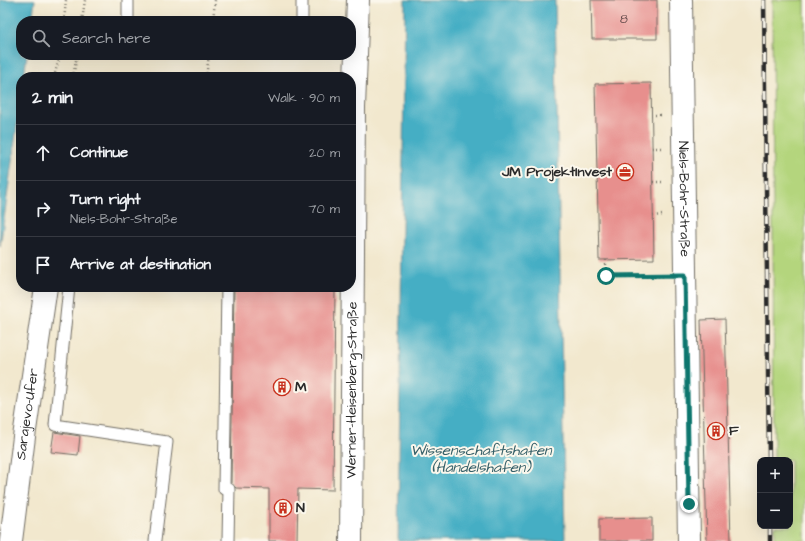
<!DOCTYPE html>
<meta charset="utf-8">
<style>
body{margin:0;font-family:"Architects Daughter",sans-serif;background:#242831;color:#f1f3f6}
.controls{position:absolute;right:12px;bottom:12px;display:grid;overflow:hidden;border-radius:8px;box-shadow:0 4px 16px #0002}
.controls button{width:36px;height:36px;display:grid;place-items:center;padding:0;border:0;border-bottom:1px solid #363941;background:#171b24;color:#f1f3f6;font:20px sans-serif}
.stop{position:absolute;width:12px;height:12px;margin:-9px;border:3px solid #0f766e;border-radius:50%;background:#fff}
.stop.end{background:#0f766e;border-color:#fff;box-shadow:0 1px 4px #0008}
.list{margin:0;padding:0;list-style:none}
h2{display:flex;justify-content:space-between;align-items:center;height:52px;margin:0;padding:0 16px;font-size:17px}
h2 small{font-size:13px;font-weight:400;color:#9ea1a6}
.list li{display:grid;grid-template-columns:26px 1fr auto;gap:12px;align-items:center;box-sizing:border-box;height:56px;padding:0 16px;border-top:1px solid #363941}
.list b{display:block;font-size:15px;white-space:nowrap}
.list p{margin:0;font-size:13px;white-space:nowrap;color:#9ea1a6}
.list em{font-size:13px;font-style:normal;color:#9ea1a6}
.icon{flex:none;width:22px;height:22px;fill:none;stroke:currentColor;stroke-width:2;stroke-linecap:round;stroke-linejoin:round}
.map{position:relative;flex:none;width:805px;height:541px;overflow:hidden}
.search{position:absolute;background:#171b24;box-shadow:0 4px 16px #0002;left:16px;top:16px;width:340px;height:44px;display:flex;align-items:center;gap:10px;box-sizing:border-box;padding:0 14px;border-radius:16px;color:#9ea1a6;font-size:15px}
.panel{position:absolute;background:#171b24;box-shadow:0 4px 16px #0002;left:16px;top:72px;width:340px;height:220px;border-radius:16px}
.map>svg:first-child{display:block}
.green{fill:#b4d57d;stroke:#708054}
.water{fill:#45aec4;stroke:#386c78}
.building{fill:#e78f8d}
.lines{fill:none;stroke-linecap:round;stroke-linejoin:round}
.service-casing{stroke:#716d64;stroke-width:13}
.minor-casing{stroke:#716d64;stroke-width:24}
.path{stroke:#716d64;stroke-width:2.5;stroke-dasharray:1 3;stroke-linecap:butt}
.service{stroke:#fff;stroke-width:11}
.minor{stroke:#fff;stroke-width:22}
.rail-casing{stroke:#2b2b2b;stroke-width:4.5}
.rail{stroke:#fbf7ec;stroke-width:3;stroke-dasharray:9;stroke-linecap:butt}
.route{stroke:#0f766e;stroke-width:5}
.labels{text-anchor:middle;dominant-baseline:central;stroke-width:4;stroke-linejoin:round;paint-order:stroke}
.number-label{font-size:12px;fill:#5a4444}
.poi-label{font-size:14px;font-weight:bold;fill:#2b2b2b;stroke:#fbf7ec;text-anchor:start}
.street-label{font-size:14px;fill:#2b2b2b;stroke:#fbf7ec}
.water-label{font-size:15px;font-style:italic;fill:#355f68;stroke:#fbf7ec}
</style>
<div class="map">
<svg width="805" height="541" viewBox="0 0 805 541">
<rect width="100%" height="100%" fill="#fbf7ec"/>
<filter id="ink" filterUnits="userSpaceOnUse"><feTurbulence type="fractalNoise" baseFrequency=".025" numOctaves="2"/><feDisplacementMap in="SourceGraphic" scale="8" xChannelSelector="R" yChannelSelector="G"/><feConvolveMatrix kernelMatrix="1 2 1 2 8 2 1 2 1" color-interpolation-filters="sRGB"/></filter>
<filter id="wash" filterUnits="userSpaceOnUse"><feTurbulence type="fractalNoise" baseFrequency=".012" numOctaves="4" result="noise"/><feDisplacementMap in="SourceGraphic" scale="16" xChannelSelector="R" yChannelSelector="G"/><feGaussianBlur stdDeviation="0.9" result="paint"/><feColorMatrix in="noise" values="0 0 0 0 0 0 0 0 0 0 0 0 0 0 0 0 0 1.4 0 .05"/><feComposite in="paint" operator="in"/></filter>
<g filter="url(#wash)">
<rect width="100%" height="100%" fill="#f2e8ce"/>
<path class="green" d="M 772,0 L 805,0 L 805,541 L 775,541 L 775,526 L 790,526 L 790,460 L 774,460 Z"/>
<path class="water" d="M 0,0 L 35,0 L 32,21 L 21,21 L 21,55 L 27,55 L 24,77 L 21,77 L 21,98 L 0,247 Z
M 405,0 L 555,0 L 565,541 L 398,541 Z"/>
<g id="blocks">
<path class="building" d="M 591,0 L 657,0 L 657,39 L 592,39 Z
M 651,83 L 654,259 L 599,260 L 595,84 Z
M 234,287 L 335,287 L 333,490 L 298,489 L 297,541 L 269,541 L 269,489 L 236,488 L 231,483 Z
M 725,319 L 731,541 L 707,541 L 701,320 Z
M 54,432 L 80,436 L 78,455 L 51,452 Z
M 652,518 L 652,541 L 599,541 L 599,519 Z"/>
</g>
</g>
<g filter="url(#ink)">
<use href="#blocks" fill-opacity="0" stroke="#716d64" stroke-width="1"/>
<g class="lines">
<defs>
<path id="service" d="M 128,21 L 128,0
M 302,21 L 302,0
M 69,287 L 55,425 L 167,442 L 155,541
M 227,287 L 224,489 L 229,489 L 228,541"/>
<g id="minor">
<path id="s1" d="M 681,0 L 689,541"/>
<path id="s2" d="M 11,541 L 24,437 L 46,287"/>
<path id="s3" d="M 351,541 L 354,108 L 358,0"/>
</g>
</defs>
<use href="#service" class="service-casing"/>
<use href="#minor" class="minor-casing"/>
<path class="path" d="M 64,21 L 66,0
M 82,21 L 85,0
M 213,21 L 215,0
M 54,77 L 60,55
M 73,77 L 77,55
M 206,77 L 209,55
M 651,115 L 661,115
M 652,148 L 661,148
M 653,182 L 662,182
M 653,216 L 663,215
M 606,260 L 606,276 L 663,276"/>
<use href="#service" class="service"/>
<use href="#minor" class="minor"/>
<defs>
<path id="rail" d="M 764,0 L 769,460
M 770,526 L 770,541"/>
</defs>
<use href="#rail" class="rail-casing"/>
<use href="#rail" class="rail"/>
</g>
</g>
<g class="lines" filter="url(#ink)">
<path class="route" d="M 606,276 L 685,275 L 689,504"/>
</g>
<defs>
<symbol id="office-ring" viewBox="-11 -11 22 22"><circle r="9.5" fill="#fbf7ec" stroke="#c8321e" stroke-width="1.5"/><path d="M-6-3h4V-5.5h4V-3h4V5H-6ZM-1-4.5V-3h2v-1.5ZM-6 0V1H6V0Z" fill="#c8321e"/></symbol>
<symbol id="building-ring" viewBox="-11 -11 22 22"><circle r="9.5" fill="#fbf7ec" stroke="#c8321e" stroke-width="1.5"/><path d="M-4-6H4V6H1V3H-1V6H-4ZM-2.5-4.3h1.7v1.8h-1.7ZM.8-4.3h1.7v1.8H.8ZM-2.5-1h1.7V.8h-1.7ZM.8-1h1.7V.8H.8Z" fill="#c8321e"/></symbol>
</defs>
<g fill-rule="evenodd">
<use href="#office-ring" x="615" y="162" width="20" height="20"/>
<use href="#building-ring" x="272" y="377" width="20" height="20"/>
<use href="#building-ring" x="706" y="421" width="20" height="20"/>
<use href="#building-ring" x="273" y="498" width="20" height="20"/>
</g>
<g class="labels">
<g class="number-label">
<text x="624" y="19">8</text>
</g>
<g class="poi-label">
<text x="612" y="172" text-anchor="end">JM ProjektInvest</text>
<text x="295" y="387">M</text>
<text x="729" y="431">F</text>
<text x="296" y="508">N</text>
</g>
<g class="street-label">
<text stroke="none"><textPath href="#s1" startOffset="199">Niels-Bohr-Straße</textPath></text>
<text stroke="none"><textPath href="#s3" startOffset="151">Werner-Heisenberg-Straße</textPath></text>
<text stroke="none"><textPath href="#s2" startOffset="128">Sarajevo-Ufer</textPath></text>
</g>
<g class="water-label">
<text x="481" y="450">Wissenschaftshafen<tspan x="481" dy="17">(Handelshafen)</tspan></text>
</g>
</g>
</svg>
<div class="controls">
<button>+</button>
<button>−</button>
</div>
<div class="stop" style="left:606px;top:276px"></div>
<div class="stop end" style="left:689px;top:504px"></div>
<div class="search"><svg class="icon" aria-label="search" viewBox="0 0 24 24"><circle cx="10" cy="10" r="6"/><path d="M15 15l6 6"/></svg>Search here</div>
<section class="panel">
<h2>2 min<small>Walk · 90 m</small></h2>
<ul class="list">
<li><svg class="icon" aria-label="ahead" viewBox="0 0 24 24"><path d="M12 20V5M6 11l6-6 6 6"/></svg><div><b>Continue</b></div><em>20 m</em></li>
<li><svg class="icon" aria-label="right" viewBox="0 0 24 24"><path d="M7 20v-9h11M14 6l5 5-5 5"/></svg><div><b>Turn right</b><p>Niels-Bohr-Straße</p></div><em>70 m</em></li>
<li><svg class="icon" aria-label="arrive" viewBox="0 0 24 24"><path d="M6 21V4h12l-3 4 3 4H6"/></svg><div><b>Arrive at destination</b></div></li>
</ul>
</section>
</div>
